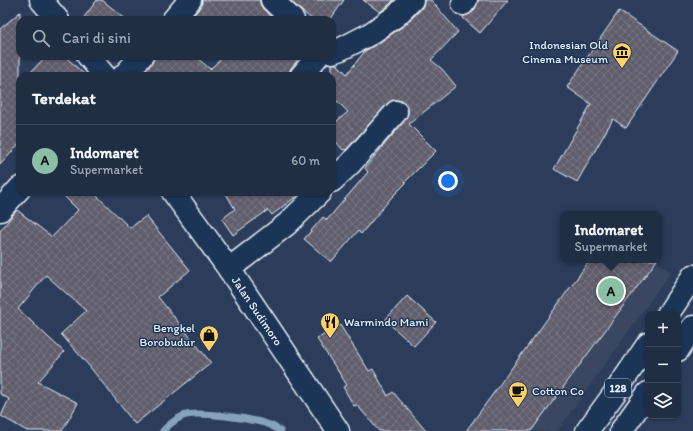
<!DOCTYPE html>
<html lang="id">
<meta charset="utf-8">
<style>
body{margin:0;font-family:Itim,sans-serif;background:#2d3a4f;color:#f1f3f6}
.controls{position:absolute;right:12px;bottom:12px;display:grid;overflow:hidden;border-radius:8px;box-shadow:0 1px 3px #0004}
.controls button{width:36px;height:36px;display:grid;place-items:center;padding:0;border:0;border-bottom:1px solid #3d4a5d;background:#202e44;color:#f1f3f6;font:20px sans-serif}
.you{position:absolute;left:448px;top:181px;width:14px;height:14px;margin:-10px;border:3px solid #fff;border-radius:50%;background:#1a73e8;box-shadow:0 0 0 6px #1a73e833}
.badge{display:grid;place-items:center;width:26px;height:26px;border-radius:50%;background:#8abfa5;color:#111;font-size:13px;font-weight:700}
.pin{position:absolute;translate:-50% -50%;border:2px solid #fff;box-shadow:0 1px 4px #0006}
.popup{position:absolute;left:560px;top:211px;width:102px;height:52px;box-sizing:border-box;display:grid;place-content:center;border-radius:8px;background:#202e44;filter:drop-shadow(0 1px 3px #0005);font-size:13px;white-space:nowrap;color:#a2a8b2}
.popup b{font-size:15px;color:#f1f3f6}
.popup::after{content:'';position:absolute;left:50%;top:100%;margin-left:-8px;border:8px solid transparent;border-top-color:#202e44}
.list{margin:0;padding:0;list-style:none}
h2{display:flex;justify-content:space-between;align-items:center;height:52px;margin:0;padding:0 16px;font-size:17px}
h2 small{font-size:13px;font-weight:400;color:#a2a8b2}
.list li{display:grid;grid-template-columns:26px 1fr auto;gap:12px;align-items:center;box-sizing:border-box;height:72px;padding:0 16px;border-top:1px solid #3d4a5d}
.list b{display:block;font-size:15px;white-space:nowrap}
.list p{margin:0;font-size:13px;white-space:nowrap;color:#a2a8b2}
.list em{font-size:13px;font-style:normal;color:#a2a8b2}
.icon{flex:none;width:22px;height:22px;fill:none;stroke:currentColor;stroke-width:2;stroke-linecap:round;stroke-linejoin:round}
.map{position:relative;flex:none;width:693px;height:431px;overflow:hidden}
.search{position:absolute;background:#202e44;box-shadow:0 1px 3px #0004;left:16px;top:16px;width:320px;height:44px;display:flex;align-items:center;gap:10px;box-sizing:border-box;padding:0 14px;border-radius:12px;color:#a2a8b2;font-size:15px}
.panel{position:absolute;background:#202e44;box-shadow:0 1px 3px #0004;left:16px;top:72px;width:320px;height:124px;border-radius:12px}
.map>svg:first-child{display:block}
.built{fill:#3b4760}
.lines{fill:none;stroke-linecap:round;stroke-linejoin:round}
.stream{stroke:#87a3b9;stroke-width:7}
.building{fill:url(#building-cross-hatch);stroke:#e8f1f8}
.minor-casing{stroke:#e8f1f8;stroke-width:25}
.tertiary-casing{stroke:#e8f1f8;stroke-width:25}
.primary-casing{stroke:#e8f1f8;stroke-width:25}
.minor{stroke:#1d3557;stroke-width:22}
.tertiary{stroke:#1d3557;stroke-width:22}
.primary{stroke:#1d3557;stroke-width:22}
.labels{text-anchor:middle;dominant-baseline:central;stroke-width:3;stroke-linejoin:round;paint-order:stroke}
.shield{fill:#1d3557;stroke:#abb9c8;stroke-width:1}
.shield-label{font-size:11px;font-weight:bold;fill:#e8f1f8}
.poi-label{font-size:12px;fill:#e8f1f8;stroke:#1d3557;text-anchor:end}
.street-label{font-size:12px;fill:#e8f1f8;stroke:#1d3557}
</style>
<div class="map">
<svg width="693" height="431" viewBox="0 0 693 431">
<defs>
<pattern id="building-cross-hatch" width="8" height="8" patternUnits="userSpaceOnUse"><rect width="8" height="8" fill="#615d6c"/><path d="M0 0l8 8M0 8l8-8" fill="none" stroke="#787582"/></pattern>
</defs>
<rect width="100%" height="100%" fill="#2b3d5b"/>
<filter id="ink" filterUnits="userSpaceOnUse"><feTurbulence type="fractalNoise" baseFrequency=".025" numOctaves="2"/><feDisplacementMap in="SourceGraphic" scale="8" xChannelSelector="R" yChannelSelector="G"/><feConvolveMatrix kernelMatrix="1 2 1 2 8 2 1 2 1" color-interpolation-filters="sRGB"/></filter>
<g filter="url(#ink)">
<path class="built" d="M 590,260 L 654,260 L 671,272 L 557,431 L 466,431 Z"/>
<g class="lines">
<path class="stream" d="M 163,431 C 167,426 176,419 183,416 C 197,410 254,419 270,425 C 273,426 277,429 280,431"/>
</g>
<path class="building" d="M 97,0 L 102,0 L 127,20 L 82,20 Z
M 202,0 L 260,0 L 260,4 L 263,9 L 275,20 L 189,20 L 200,8 L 202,3 Z
M 290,0 L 344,0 L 330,20 L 313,20 L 303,12 Z
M 363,0 L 394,0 L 388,6 L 380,12 Z
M 424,0 L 431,0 L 458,32 L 431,60 L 442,69 L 456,86 L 409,124 L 436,151 L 405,182 L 406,183 L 391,198 L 361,234 L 358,231 L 331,262 L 304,239 L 323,217 L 327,220 L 368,172 L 365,168 L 405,120 L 408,114 L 408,108 L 404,102 L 398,100 L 392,100 L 387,104 L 346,150 L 345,149 L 343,150 L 332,137 L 332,125 L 348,112 L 332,96 L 332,64 L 337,64 L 347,74 L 365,51 L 377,44 L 405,25 L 421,9 L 424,4 Z
M 478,0 L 508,0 L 480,33 L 463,18 L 464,16 L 468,15 L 473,12 L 476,7 Z
M 619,11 L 678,51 L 626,128 L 613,119 L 577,182 L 554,169 L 591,104 L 567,87 Z
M 20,12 L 20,143 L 0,165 L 0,29 Z
M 46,56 L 65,56 L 86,76 L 27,76 Z
M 155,56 L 195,56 L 210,69 L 224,56 L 291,56 L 297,61 L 291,68 L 289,73 L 289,76 L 155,76 L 146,70 L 151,64 Z
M 60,192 L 93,192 L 130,228 L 146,216 L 190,270 L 158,297 L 211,363 L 135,424 L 90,367 L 61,334 L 86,311 L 46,275 L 18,309 L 64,352 L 38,382 L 78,403 L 62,431 L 27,431 L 1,416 L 9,399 L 0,394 L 0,231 L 17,210 L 52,237 L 78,210 Z
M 225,192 L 302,192 L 272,215 L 268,210 L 233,235 L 222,219 L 235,209 Z
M 590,260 L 657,260 L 531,431 L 466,431 Z
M 407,296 L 436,322 L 414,346 L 385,320 Z
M 340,325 L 369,371 L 373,369 L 388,396 L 393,392 L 426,431 L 379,431 L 357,405 L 354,406 L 343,387 L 347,385 L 317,339 Z"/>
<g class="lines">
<defs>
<path id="minor" d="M 272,0 L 293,20
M 463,4 L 466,0
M 173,20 L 190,0
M 332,52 L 341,49 L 370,34 L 396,16 L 412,0
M 123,76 L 142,56
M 301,76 L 318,56
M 332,181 L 350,164 L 396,112
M 0,210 L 20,188
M 229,269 L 287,224 L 320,192"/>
<path id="tertiary" d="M 41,0 L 58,20
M 88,56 L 105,76
M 173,192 L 229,269 L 338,431"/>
<path id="primary" d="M 668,314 L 693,276
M 678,350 L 693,327
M 587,431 L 614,394 L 648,344
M 621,431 L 648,393"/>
</defs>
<use href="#minor" class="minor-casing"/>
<use href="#tertiary" class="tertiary-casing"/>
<use href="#primary" class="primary-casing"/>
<use href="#minor" class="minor"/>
<use href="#tertiary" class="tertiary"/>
<use href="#primary" class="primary"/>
</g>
</g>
<defs>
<symbol id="museum-pin" viewBox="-11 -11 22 30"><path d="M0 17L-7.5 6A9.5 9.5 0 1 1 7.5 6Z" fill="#ffd166" stroke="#1d3557"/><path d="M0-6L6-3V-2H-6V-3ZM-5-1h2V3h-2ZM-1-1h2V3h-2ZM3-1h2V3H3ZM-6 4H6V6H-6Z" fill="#111"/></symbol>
<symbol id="restaurant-pin" viewBox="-11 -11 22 30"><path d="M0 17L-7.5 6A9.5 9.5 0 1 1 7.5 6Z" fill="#ffd166" stroke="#1d3557"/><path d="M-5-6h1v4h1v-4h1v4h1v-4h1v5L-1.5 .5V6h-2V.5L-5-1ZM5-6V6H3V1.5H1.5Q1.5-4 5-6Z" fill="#111"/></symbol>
<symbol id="shop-pin" viewBox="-11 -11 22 30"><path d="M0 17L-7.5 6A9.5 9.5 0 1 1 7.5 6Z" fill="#ffd166" stroke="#1d3557"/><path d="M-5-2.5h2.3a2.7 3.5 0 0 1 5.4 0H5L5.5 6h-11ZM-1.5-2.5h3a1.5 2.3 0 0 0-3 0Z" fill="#111"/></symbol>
<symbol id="cafe-pin" viewBox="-11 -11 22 30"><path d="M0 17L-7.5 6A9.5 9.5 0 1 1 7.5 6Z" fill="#ffd166" stroke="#1d3557"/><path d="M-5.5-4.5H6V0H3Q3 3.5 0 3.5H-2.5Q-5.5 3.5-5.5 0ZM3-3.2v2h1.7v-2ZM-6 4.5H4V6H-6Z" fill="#111"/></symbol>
</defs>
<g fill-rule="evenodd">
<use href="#museum-pin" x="611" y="41" width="22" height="30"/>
<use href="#restaurant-pin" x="319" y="311" width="22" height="30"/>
<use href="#shop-pin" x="198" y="324" width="22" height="30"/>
<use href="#cafe-pin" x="507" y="380" width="22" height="30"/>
</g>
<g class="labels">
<rect class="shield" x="605" y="379" width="26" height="18" rx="3"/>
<g class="shield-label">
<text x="618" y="388">128</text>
</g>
<g class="poi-label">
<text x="608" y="45">Indonesian Old<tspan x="608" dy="14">Cinema Museum</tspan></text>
<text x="344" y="322" text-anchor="start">Warmindo Mami</text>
<text x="195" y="328">Bengkel<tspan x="195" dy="14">Borobudur</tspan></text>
<text x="532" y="391" text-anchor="start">Cotton Co</text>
</g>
<g class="street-label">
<text transform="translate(257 311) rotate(56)">Jalan Sudimoro</text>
</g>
</g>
</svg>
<div class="controls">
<button>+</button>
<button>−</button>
<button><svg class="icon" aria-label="layers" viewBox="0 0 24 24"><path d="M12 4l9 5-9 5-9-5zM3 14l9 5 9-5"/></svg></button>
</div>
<div class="you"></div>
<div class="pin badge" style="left:611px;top:291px">A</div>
<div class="popup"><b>Indomaret</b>Supermarket</div>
<div class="search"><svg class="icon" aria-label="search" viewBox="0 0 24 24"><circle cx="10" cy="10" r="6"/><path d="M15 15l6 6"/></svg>Cari di sini</div>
<section class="panel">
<h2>Terdekat<small></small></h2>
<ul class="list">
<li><span class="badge">A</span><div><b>Indomaret</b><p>Supermarket</p></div><em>60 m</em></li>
</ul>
</section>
</div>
